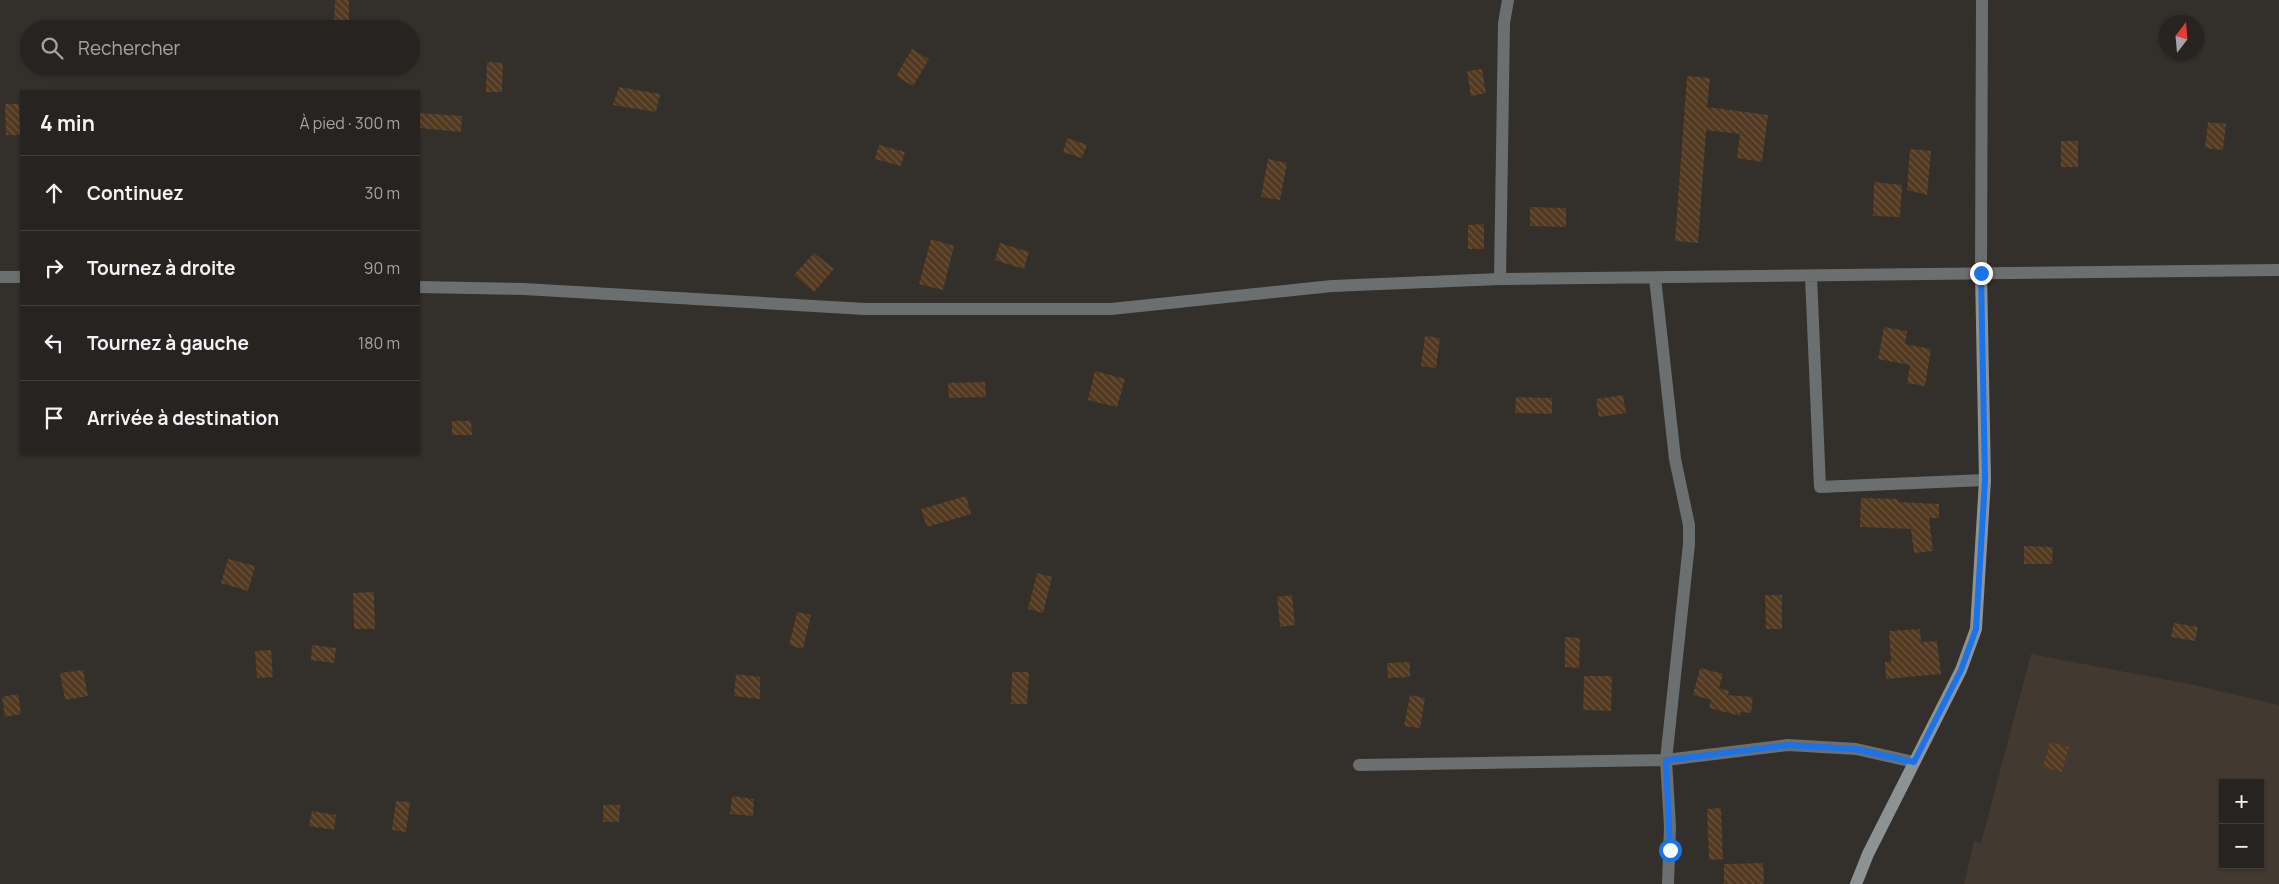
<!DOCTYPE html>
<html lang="fr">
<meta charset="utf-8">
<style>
body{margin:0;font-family:Manrope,sans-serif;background:#322f2d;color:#f1f3f6}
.controls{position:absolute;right:15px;bottom:15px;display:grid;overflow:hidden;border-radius:0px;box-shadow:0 1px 4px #0004}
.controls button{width:45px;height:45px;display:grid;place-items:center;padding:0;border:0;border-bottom:1px solid #42403e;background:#262320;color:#f1f3f6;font:25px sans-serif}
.compass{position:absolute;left:2159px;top:15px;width:45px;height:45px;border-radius:50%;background:#262320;box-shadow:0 1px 4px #0004;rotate:16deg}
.stop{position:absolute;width:15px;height:15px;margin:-11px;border:4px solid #1a73e8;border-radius:50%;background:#fff}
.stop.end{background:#1a73e8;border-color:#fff;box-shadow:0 1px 5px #0008}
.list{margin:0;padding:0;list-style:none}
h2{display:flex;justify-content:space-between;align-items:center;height:65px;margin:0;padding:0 20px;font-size:21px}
h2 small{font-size:16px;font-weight:400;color:#a4a4a5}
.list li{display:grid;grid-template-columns:32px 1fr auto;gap:15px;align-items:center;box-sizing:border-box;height:75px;padding:0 20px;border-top:1px solid #42403e}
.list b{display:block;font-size:19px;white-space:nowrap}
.list em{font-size:16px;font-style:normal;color:#a4a4a5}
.icon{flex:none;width:28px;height:28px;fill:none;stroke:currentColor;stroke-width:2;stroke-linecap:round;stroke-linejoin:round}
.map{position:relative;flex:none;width:2279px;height:884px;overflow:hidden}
.search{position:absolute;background:#262320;box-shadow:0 1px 4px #0004;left:20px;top:20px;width:400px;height:55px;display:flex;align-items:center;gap:12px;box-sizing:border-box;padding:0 18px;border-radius:28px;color:#a4a4a5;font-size:19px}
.panel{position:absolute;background:#262320;box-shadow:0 1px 4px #0004;left:20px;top:90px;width:400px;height:365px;border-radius:0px}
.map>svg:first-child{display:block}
.built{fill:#423930;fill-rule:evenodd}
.building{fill:url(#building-back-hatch)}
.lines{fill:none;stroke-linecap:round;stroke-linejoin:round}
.street{stroke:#6b6f70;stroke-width:12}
.secondary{stroke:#8d9295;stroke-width:12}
.route{stroke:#1a73e8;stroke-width:6}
</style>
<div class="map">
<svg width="2279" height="884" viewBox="0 0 2279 884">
<defs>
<pattern id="building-back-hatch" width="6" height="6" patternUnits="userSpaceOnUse" patternTransform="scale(1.25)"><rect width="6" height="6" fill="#52391f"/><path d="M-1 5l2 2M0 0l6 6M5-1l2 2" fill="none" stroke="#6b5640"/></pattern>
</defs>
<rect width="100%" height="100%" fill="#332f2a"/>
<path class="built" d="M 2031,654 L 2190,684 L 2279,705 L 2279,884 L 1964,884 L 1974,841 L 1981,843 ZM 2223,783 L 2260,783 L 2260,865 L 2223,865 Z"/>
<path class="building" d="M 335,0 L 349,0 L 349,29 L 334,28 Z
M 912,49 L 929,59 L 913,86 L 896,76 Z
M 487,62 L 503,63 L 502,92 L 486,92 Z
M 1482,69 L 1486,93 L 1471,96 L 1467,71 Z
M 1687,76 L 1710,78 L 1707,107 L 1768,115 L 1762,162 L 1737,158 L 1740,134 L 1706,130 L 1698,243 L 1675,241 Z
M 619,87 L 660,94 L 656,112 L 613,105 Z
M 5,104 L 19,104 L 20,135 L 6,135 Z
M 419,113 L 462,116 L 461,132 L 419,128 Z
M 2208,122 L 2226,124 L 2223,150 L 2205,148 Z
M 1067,138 L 1087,145 L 1082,158 L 1063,152 Z
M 2061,141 L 2078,141 L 2078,167 L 2061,167 Z
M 879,145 L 905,152 L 901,166 L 875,159 Z
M 1910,149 L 1931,151 L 1927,195 L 1907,190 Z
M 1268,159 L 1287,163 L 1280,200 L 1261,197 Z
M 1874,182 L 1902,185 L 1900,217 L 1873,216 Z
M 1530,207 L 1566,208 L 1566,227 L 1530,226 Z
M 1484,224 L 1484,249 L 1468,249 L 1468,225 Z
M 931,239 L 954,246 L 943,290 L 919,284 Z
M 1000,243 L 1029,252 L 1024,269 L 995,260 Z
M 814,253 L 834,269 L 814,292 L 794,275 Z
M 1884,327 L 1907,331 L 1905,344 L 1931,349 L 1925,386 L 1907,383 L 1910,365 L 1878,359 Z
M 1425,336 L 1440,338 L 1436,368 L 1421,366 Z
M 1095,371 L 1125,379 L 1117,407 L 1088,400 Z
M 985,382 L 986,397 L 949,398 L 948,383 Z
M 1623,395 L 1626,413 L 1599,417 L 1596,399 Z
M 1516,397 L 1552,398 L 1552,414 L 1515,413 Z
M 452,421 L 471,421 L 472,435 L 452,435 Z
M 966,496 L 971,514 L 927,527 L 921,509 Z
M 1861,498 L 1898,499 L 1898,502 L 1939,504 L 1939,518 L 1929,518 L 1933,551 L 1914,553 L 1911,529 L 1860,527 Z
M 2024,546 L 2053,547 L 2052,564 L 2024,564 Z
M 228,559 L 255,566 L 248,591 L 221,583 Z
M 1037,573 L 1052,577 L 1043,613 L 1028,609 Z
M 374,592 L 375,629 L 354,629 L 353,593 Z
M 1292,595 L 1295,625 L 1280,627 L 1277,597 Z
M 1765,595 L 1782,595 L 1782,629 L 1766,629 Z
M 797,612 L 811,615 L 803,649 L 789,645 Z
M 2174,623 L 2198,627 L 2195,641 L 2171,637 Z
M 1920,629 L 1921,642 L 1937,641 L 1941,674 L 1886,679 L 1885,662 L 1891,662 L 1889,631 Z
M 1565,637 L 1580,638 L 1579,668 L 1565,667 Z
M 312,645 L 336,648 L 334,663 L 311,660 Z
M 271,650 L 273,677 L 257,678 L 255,651 Z
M 1410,662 L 1410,677 L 1388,678 L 1387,663 Z
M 1700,668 L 1723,674 L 1719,688 L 1729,691 L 1728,695 L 1753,697 L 1751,713 L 1740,712 L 1741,716 L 1709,708 L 1711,700 L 1693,695 Z
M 83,670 L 88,696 L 65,700 L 60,673 Z
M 1012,672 L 1029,672 L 1027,704 L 1011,704 Z
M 736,674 L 760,677 L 760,699 L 734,696 Z
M 1584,676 L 1612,676 L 1611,711 L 1583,710 Z
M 18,694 L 21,714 L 5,717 L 2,697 Z
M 1410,695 L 1425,698 L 1420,728 L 1404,726 Z
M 2050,742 L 2069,747 L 2062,772 L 2043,767 Z
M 732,796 L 754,799 L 753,816 L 730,814 Z
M 396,801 L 410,802 L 406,832 L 392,830 Z
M 603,805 L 620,805 L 619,822 L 603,822 Z
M 1721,808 L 1723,859 L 1709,860 L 1707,809 Z
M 312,811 L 336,815 L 334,830 L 309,826 Z
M 1763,863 L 1764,884 L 1724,884 L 1724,864 Z"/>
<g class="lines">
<path class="street" d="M 1981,273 L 1982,0
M 1811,276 L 1820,487 L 1985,480
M 0,277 L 21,277
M 1655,278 L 1675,459 L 1689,525 L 1689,544 L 1666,760 L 1670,826 L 1668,884
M 1500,279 L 1504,23 L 1508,0
M 419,287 L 524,289 L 865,309 L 1111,309 L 1332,286 L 1500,279 L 2279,270
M 1359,765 L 1666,760 L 1788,745 L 1856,749 L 1914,762"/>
<path class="secondary" d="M 1856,884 L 1868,854 L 1961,670 L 1976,629 L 1985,480 L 1981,273"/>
</g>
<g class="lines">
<path class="route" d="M 1670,850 L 1666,760 L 1788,745 L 1856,749 L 1914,762 L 1961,670 L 1976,629 L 1985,480 L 1981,273"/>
</g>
</svg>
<div class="controls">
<button>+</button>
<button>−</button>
</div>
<svg class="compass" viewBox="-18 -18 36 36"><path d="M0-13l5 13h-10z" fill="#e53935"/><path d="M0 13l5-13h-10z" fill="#a4a4a5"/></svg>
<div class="stop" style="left:1670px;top:850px"></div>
<div class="stop end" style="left:1981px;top:273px"></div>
<div class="search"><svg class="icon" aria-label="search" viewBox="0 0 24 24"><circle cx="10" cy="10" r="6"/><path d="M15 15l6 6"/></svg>Rechercher</div>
<section class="panel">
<h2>4 min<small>À pied · 300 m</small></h2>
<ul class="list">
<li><svg class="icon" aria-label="ahead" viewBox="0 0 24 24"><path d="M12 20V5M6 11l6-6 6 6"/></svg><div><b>Continuez</b></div><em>30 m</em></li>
<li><svg class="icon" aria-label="right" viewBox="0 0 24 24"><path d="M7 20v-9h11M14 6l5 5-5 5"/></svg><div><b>Tournez à droite</b></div><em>90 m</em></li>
<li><svg class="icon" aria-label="left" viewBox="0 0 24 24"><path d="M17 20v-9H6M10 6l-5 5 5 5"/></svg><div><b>Tournez à gauche</b></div><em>180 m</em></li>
<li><svg class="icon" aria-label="arrive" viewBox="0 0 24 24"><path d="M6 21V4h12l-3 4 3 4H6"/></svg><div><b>Arrivée à destination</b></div></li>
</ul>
</section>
</div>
